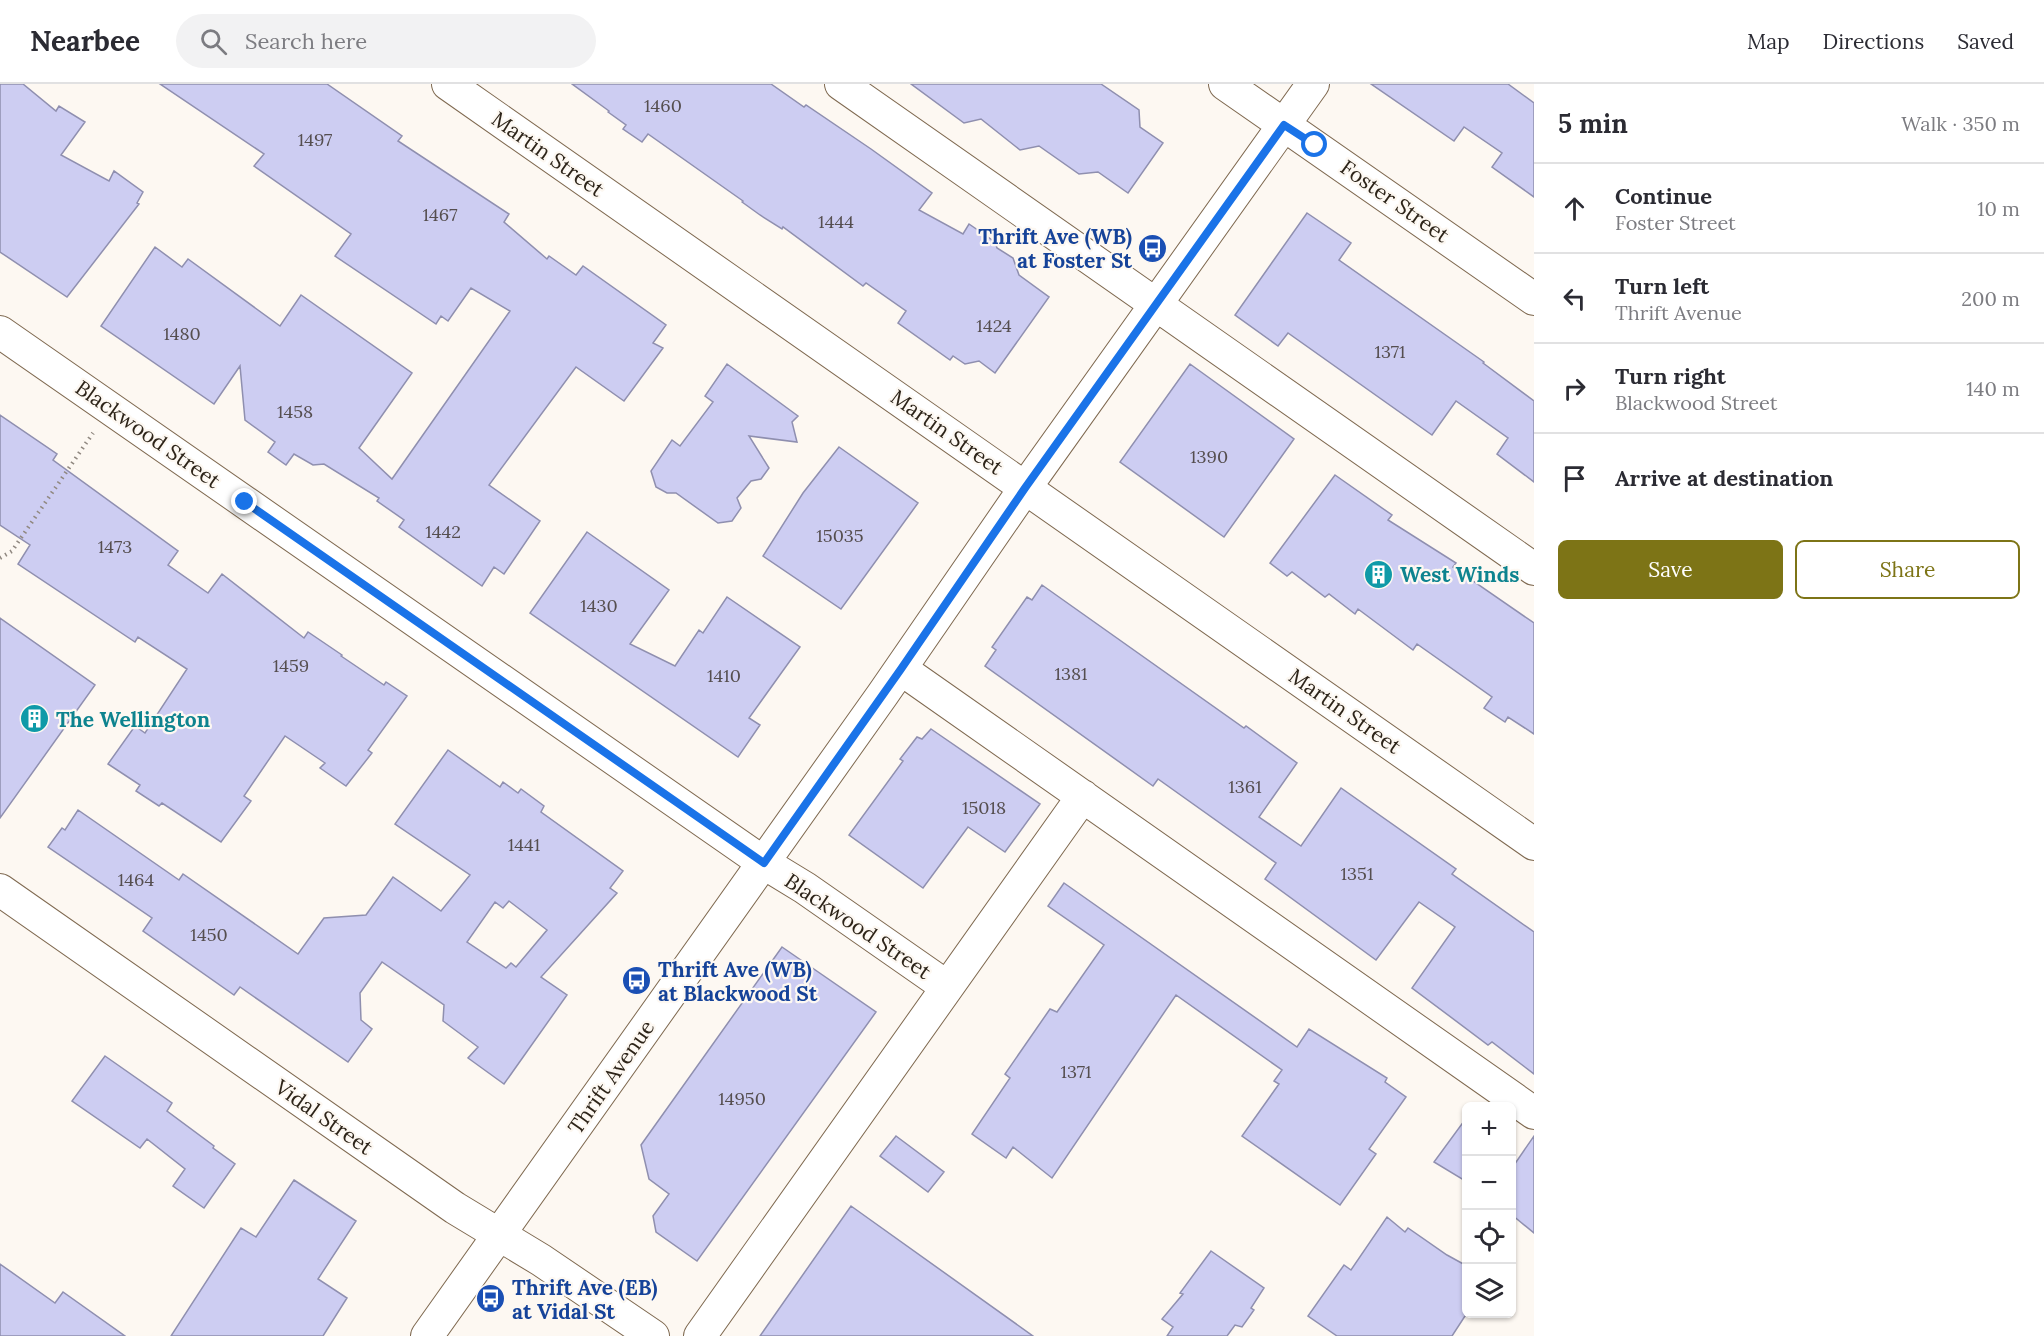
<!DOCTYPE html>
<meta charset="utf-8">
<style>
body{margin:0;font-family:Lora,serif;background:#f2f2f3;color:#2b2b33}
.controls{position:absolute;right:18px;bottom:18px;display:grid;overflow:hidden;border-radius:9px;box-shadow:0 2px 4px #0004}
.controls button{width:54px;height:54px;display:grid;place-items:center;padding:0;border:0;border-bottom:2px solid #e1e1e2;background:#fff;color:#2b2b33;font:30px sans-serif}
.stop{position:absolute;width:18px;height:18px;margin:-14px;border:4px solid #1a73e8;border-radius:50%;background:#fff}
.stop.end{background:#1a73e8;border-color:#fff;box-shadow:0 2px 6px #0008}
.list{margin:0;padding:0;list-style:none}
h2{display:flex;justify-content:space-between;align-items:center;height:78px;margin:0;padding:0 24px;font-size:26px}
h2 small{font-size:20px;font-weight:400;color:#7c7c81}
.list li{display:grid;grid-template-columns:39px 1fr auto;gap:18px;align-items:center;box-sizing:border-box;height:90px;padding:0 24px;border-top:2px solid #e1e1e2}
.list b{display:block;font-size:22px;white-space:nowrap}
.list p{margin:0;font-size:20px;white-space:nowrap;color:#7c7c81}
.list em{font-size:20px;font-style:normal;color:#7c7c81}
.actions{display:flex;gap:12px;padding:18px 24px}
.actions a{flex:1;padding:14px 0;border:2px solid #7d7416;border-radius:9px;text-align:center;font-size:21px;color:#7d7416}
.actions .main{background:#7d7416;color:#fff}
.icon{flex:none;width:33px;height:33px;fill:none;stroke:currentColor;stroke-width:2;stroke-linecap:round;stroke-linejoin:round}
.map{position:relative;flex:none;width:1534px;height:1252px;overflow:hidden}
header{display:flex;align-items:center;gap:36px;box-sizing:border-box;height:84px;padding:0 30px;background:#fff;border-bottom:2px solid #e1e1e2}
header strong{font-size:28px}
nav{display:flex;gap:33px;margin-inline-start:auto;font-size:21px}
.search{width:420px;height:54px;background:#f2f2f3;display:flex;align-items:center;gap:15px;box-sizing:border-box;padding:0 21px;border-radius:33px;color:#7c7c81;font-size:22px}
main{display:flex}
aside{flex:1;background:#fff}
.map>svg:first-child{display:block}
.building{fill:#cdcdf2;stroke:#8f8faf;stroke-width:1.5;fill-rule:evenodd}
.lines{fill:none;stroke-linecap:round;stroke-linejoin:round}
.minor-casing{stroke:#7f6950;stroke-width:34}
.path{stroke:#908880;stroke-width:4;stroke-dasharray:1.5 4.5;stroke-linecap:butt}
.minor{stroke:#fff;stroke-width:32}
.route{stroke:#1a73e8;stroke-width:8}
.labels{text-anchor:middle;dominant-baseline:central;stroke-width:4.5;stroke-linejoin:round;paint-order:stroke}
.number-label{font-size:18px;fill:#554e4f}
.street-label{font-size:21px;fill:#2d2419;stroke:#fdf8f2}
.transit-label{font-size:21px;font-weight:bold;fill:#164399;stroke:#fdf8f2;text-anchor:start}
.culture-label{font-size:21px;font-weight:bold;fill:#0d838f;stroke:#fdf8f2;text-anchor:start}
</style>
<header>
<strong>Nearbee</strong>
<div class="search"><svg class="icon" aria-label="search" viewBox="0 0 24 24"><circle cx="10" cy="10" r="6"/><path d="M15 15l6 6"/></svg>Search here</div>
<nav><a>Map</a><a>Directions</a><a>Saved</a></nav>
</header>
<main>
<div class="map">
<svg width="1534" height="1252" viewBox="0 0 1534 1252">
<rect width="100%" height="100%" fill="#fdf8f2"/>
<path class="building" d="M 0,0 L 23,0 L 56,27 L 59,22 L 85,38 L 61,71 L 109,97 L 114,87 L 143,108 L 137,119 L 139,120 L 67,213 L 0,168 Z
M 160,0 L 327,0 L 402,52 L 398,57 L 509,130 L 504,138 L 547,175 L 549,172 L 576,191 L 583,182 L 666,241 L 653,259 L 663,264 L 624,317 L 576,283 L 489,401 L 540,437 L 504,490 L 494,483 L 482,502 L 399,443 L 404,436 L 377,417 L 379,414 L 324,380 L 313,381 L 294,370 L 286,381 L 268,368 L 275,358 L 245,336 L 240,282 L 214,320 L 101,242 L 155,163 L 182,183 L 188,175 L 280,242 L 301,211 L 412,289 L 359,364 L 392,395 L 510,227 L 471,204 L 448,237 L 441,232 L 436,240 L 335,172 L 351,150 L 254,82 L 264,70 Z
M 572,0 L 771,0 L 804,23 L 806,21 L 871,65 L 932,109 L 919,126 L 963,150 L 969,140 L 995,158 L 997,164 L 1013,174 L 1019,191 L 1049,213 L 995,289 L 979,277 L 965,280 L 953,272 L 950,276 L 898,239 L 906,227 L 866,199 L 863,202 L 783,143 L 782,145 L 760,131 L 742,118 L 743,117 L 648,50 L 642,58 L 623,45 L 626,41 L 608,28 L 609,27 Z
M 911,0 L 1101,0 L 1139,26 L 1140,43 L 1163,59 L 1128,109 L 1098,88 L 1079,90 L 1039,62 L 1020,66 L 981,35 L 964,39 Z
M 1371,0 L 1508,0 L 1534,19 L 1534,113 L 1492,83 L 1502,69 L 1464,43 L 1454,57 Z
M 1307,129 L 1351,159 L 1339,176 L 1484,278 L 1483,279 L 1534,317 L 1534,398 L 1497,370 L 1508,354 L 1456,317 L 1432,351 L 1288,249 L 1278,262 L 1235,231 Z
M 727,280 L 798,332 L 792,338 L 797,358 L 749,352 L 769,384 L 761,395 L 751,397 L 737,414 L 741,424 L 732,437 L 718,439 L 676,409 L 667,409 L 656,403 L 651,387 L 672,356 L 680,362 L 713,318 L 705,312 Z
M 1190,280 L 1294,355 L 1224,453 L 1120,378 Z
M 0,331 L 57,370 L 53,376 L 178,467 L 168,481 L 208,509 L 222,490 L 304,554 L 308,548 L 342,571 L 341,572 L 384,601 L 386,598 L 407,612 L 368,666 L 372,669 L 346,702 L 320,684 L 325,679 L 285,652 L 244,712 L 251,717 L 221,758 L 162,719 L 159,722 L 136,707 L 140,701 L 108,680 L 135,642 L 145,649 L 187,585 L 138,553 L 135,558 L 18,480 L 30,461 L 0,441 Z
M 839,363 L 918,419 L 841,525 L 763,472 L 803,409 Z
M 1335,391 L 1392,431 L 1388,436 L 1456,479 L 1453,483 L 1534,539 L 1534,650 L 1508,633 L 1505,638 L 1484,624 L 1492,613 L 1417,560 L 1413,566 L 1358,525 L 1355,530 L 1329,510 L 1325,513 L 1292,488 L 1287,492 L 1270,479 Z
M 587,448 L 669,506 L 630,560 L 675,582 L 699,546 L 703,549 L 727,513 L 800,563 L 749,634 L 760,641 L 738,673 L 530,529 Z
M 1042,501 L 1244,644 L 1246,642 L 1297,679 L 1259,733 L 1301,762 L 1341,704 L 1456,785 L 1452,790 L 1534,848 L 1534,990 L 1492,958 L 1488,961 L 1412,904 L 1455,843 L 1419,818 L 1376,876 L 1265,795 L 1276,779 L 1158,695 L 1153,702 L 985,582 L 996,566 L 992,563 L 1027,513 L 1032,516 Z
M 0,534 L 95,601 L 0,734 Z
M 931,645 L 1040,720 L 1005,768 L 968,743 L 923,804 L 849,751 L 903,677 L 900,675 L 917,653 L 922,655 Z
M 448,666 L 500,703 L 503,698 L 518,709 L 521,705 L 544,722 L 541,728 L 623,787 L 610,804 L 617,809 L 541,893 L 567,911 L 504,1000 L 468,974 L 478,963 L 443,937 L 444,921 L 382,878 L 360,909 L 361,936 L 372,945 L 348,978 L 240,903 L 234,911 L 143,847 L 152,834 L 48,763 L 62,744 L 65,746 L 78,726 L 179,796 L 183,790 L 298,870 L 324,834 L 366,831 L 393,793 L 441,827 L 470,791 L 395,740 ZM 509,817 L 547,846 L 516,883 L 511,879 L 506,884 L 467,858 L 495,818 L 503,824 Z
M 1064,799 L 1297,963 L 1309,945 L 1387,994 L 1385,998 L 1406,1013 L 1369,1065 L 1376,1070 L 1340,1121 L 1242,1052 L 1279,1000 L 1274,997 L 1282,986 L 1176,911 L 1052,1094 L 1013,1063 L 1006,1074 L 972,1050 L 1010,994 L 1005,990 L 1050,925 L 1057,928 L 1104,861 L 1048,822 Z
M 782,863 L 876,928 L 697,1177 L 656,1148 L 653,1132 L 669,1110 L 649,1095 L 641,1061 Z
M 105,972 L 172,1019 L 167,1027 L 214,1062 L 213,1064 L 235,1080 L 204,1124 L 173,1102 L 185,1085 L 147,1055 L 140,1064 L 72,1017 Z
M 1467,1033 L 1467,1098 L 1434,1078 Z
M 896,1052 L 944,1088 L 928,1108 L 880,1072 Z
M 1534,1052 L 1534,1149 L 1512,1131 L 1512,1084 Z
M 294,1096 L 356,1137 L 318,1195 L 347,1214 L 323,1252 L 171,1252 L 241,1144 L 256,1153 Z
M 851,1122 L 1033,1252 L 760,1252 Z
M 1387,1133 L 1405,1148 L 1408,1144 L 1447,1171 L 1467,1182 L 1467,1229 L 1452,1252 L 1337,1252 L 1308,1232 L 1344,1181 L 1351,1186 Z
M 1211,1167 L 1264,1204 L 1251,1224 L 1254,1226 L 1242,1243 L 1235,1241 L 1227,1252 L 1167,1252 L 1173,1243 L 1162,1235 L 1183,1210 L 1180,1209 Z
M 0,1180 L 55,1219 L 63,1208 L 125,1252 L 0,1252 Z"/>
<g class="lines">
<defs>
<path id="minor" d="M 448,0 L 1534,760
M 841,0 L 1534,485
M 1225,0 L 1534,215
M 0,248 L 764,779 L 805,804 L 947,903
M 901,585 L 1534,1029
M 0,806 L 455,1124 L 541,1176 L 653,1252
M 427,1252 L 883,610 L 1025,404 L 1313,0
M 700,1252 L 1083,712"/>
</defs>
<use href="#minor" class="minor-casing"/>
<path class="path" d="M 0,474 L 12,467 L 93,349"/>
<use href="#minor" class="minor"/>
</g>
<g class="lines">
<path class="route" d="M 245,418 L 764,779 L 901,585 L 1025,404 L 1284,41 L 1315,61"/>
</g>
<defs>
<symbol id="bus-disc" viewBox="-11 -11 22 22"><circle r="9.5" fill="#1a4fb4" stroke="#fdf8f2"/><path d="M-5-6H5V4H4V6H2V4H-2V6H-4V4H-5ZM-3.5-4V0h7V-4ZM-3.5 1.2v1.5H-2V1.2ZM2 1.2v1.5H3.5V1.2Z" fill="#fff"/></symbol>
<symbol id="building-disc" viewBox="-11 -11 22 22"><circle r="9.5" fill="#0f9aa8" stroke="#fdf8f2"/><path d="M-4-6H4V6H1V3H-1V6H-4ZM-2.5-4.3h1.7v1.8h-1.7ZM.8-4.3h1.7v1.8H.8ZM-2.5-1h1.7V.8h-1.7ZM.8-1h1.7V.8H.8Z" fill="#fff"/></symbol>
</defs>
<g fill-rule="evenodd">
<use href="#bus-disc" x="1136" y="148" width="33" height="33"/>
<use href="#building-disc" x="1362" y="474" width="33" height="33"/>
<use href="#building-disc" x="18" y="618" width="33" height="33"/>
<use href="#bus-disc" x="620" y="880" width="33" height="33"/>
<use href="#bus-disc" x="474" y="1198" width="33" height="33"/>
</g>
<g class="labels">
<g class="number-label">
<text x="663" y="21">1460</text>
<text x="315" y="55">1497</text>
<text x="440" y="130">1467</text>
<text x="836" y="137">1444</text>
<text x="994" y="241">1424</text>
<text x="182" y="249">1480</text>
<text x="1390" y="267">1371</text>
<text x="295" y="327">1458</text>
<text x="1209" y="372">1390</text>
<text x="443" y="447">1442</text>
<text x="840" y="451">15035</text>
<text x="115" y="462">1473</text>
<text x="599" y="521">1430</text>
<text x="291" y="581">1459</text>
<text x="1071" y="589">1381</text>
<text x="724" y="591">1410</text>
<text x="1245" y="702">1361</text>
<text x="984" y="723">15018</text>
<text x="524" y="760">1441</text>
<text x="1357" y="789">1351</text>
<text x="136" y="795">1464</text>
<text x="209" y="850">1450</text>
<text x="1076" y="987">1371</text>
<text x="742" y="1014">14950</text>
</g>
<g class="street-label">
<text transform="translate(548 70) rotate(35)">Martin Street</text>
<text transform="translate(1395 117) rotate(35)">Foster Street</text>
<text transform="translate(947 348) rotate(35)">Martin Street</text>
<text transform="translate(148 350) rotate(35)">Blackwood Street</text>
<text transform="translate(1345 627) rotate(35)">Martin Street</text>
<text transform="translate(858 842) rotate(34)">Blackwood Street</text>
<text transform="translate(611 993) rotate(-55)">Thrift Avenue</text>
<text transform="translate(324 1033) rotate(35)">Vidal Street</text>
</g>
<g class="transit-label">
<text x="1132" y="152" text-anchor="end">Thrift Ave (WB)<tspan x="1132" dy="24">at Foster St</tspan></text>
<text x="658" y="885">Thrift Ave (WB)<tspan x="658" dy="24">at Blackwood St</tspan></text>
<text x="512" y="1203">Thrift Ave (EB)<tspan x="512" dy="24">at Vidal St</tspan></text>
</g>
<g class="culture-label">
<text x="1400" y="490">West Winds</text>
<text x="56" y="635">The Wellington</text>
</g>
</g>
</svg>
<div class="controls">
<button>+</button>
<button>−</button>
<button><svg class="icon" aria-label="locate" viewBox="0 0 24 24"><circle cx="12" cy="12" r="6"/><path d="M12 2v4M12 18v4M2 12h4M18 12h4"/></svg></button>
<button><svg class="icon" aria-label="layers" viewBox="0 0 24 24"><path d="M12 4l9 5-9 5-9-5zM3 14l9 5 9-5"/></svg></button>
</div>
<div class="stop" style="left:1315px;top:61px"></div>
<div class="stop end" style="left:245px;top:418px"></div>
</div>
<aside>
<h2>5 min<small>Walk · 350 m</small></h2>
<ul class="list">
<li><svg class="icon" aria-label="ahead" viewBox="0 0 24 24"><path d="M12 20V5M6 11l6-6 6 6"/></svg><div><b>Continue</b><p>Foster Street</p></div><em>10 m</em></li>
<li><svg class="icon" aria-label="left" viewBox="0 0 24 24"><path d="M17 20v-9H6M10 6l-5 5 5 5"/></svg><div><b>Turn left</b><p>Thrift Avenue</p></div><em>200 m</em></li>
<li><svg class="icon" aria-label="right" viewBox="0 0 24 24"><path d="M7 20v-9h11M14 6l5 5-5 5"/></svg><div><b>Turn right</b><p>Blackwood Street</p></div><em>140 m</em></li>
<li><svg class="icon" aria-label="arrive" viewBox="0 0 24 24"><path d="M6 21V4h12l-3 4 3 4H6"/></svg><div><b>Arrive at destination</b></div></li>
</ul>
<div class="actions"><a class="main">Save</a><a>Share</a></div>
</aside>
</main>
